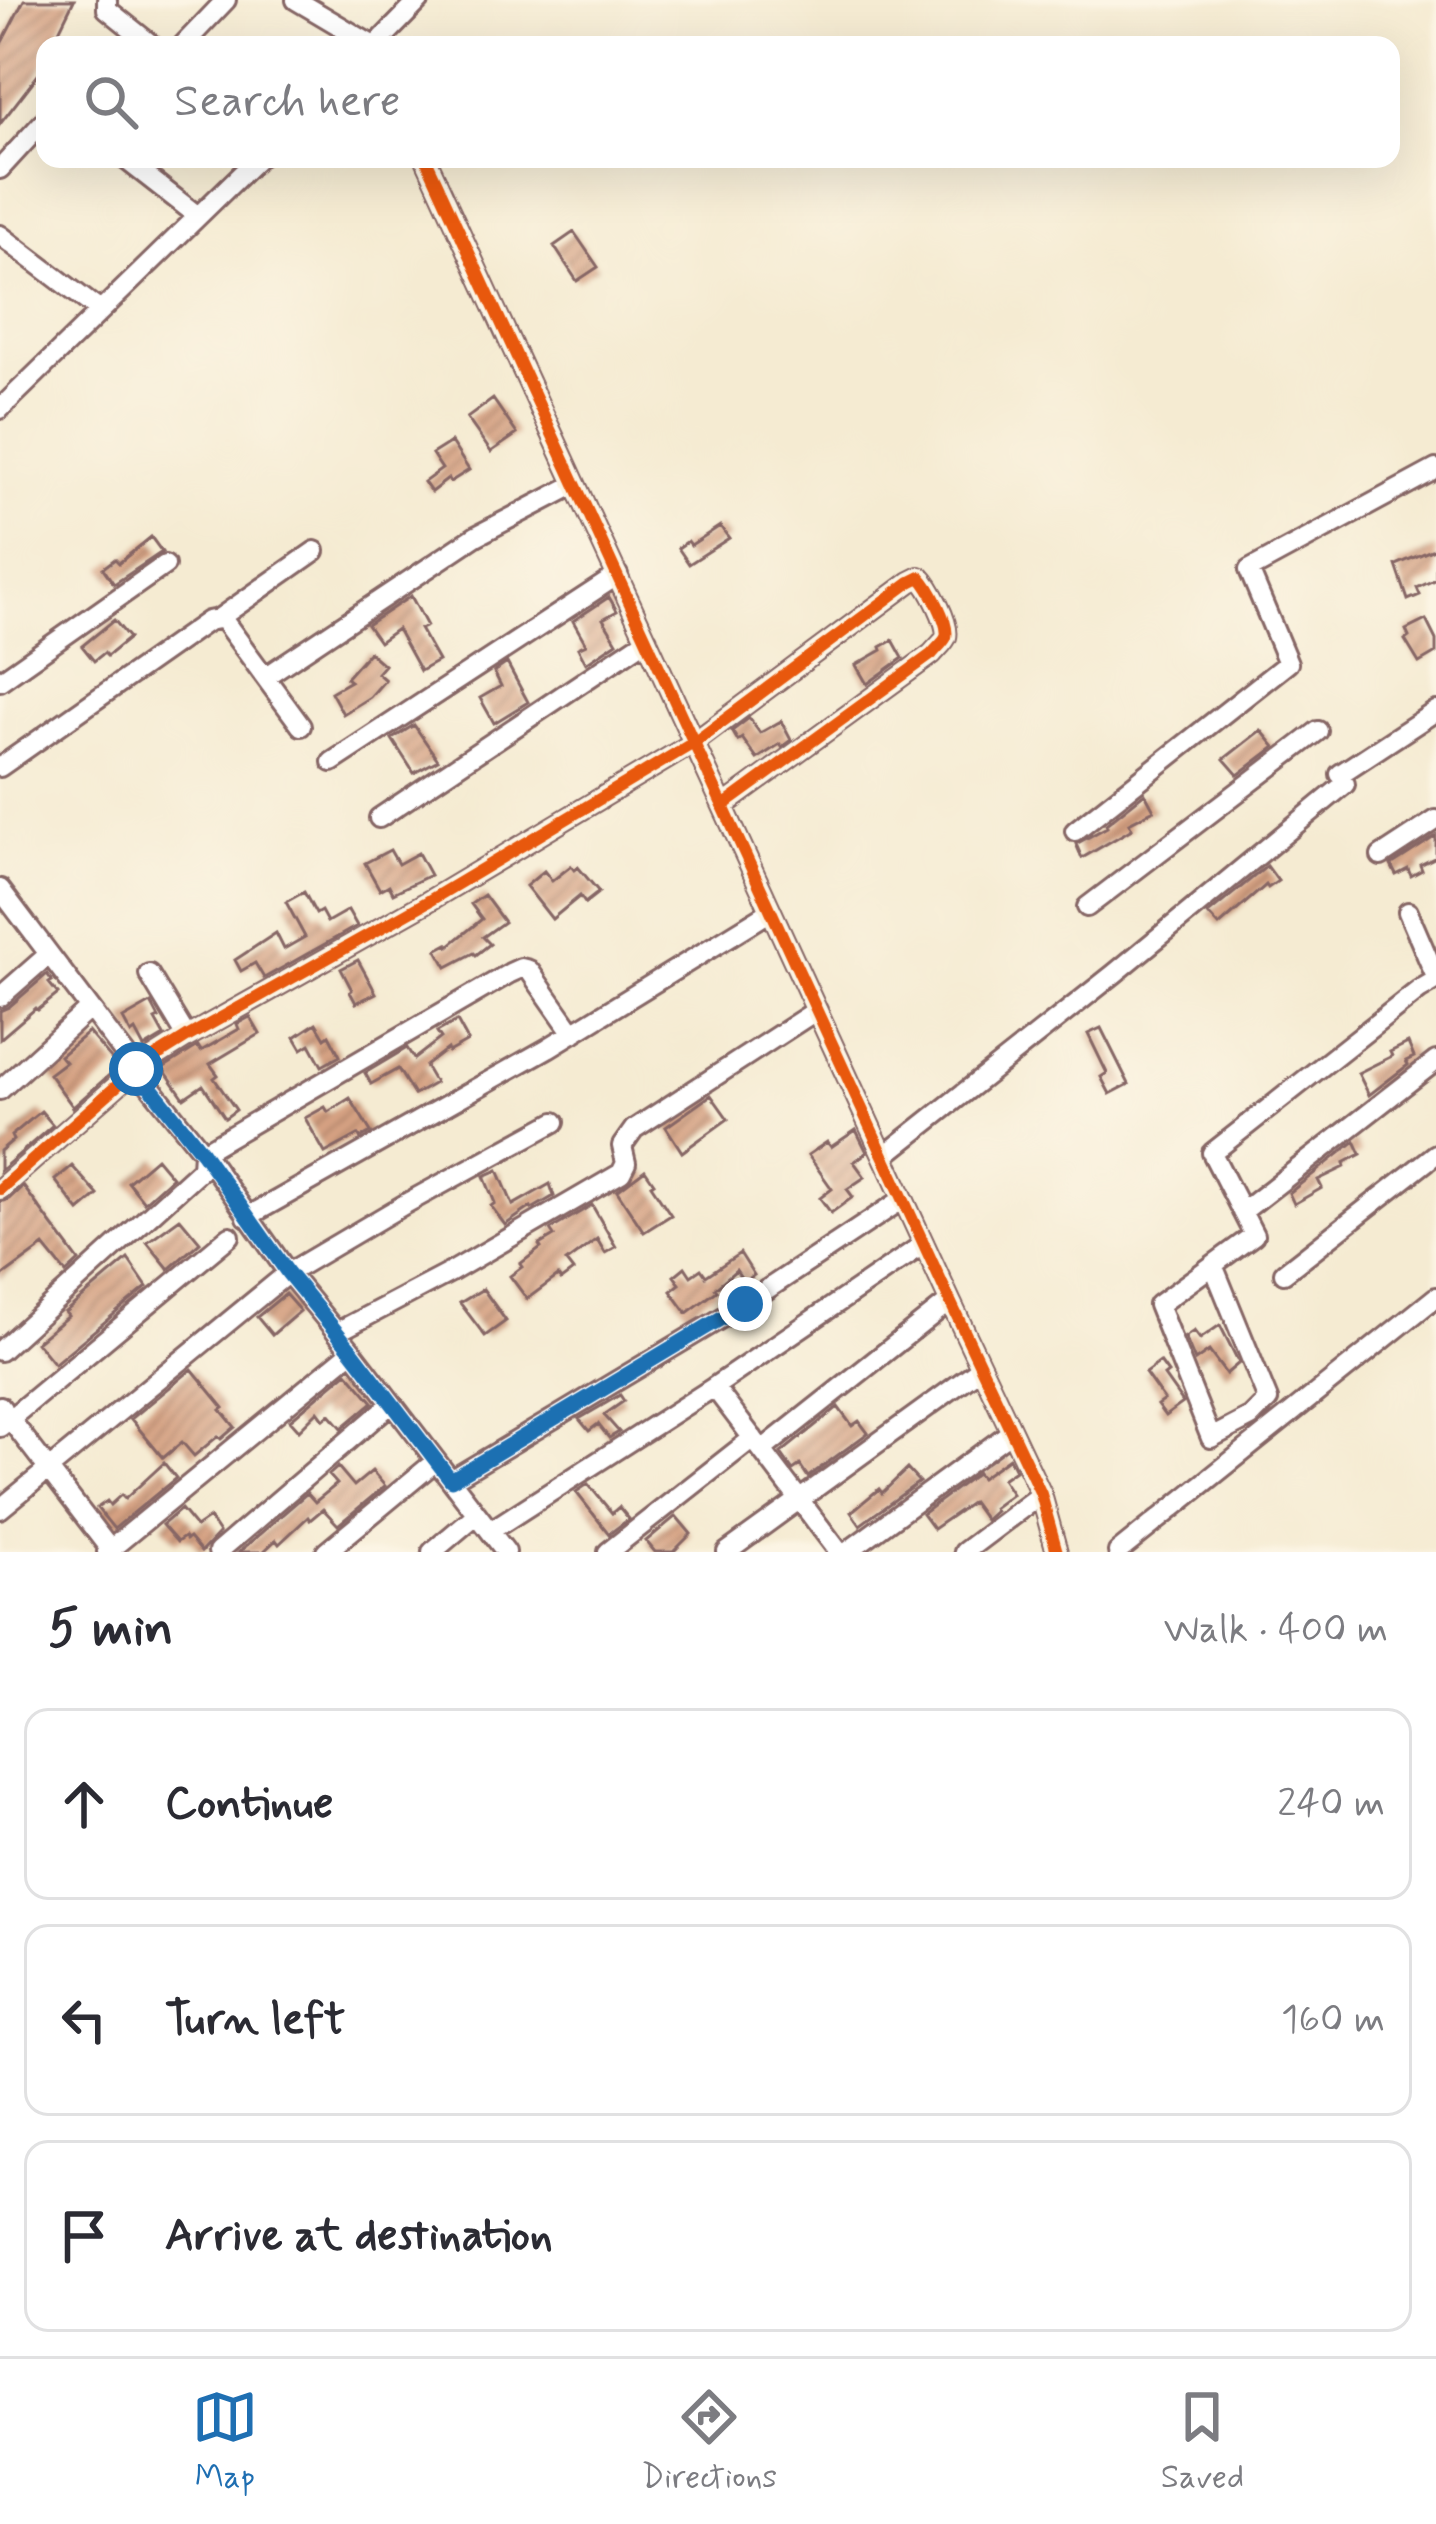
<!DOCTYPE html>
<meta charset="utf-8">
<style>
body{margin:0;font-family:Mynerve,sans-serif;background:#f2f2f3;color:#2b2b33}
.stop{position:absolute;width:36px;height:36px;margin:-27px;border:9px solid #1f6fb2;border-radius:50%;background:#fff}
.stop.end{background:#1f6fb2;border-color:#fff;box-shadow:0 3px 12px #0008}
.list{margin:0;padding:0;list-style:none}
h2{display:flex;justify-content:space-between;align-items:center;height:156px;margin:0;padding:0 48px;font-size:51px}
h2 small{font-size:39px;font-weight:400;color:#7c7c81}
.list li{display:grid;grid-template-columns:78px 1fr auto;gap:36px;align-items:center;box-sizing:border-box;height:192px;margin:0 24px 24px;padding:0 24px;border:3px solid #e1e1e2;border-radius:24px}
.list b{display:block;font-size:45px;white-space:nowrap}
.list em{font-size:39px;font-style:normal;color:#7c7c81}
.icon{flex:none;width:66px;height:66px;fill:none;stroke:currentColor;stroke-width:2;stroke-linecap:round;stroke-linejoin:round}
.map{position:relative;flex:none;width:1436px;height:1552px;overflow:hidden}
.search{position:absolute;background:#fff;box-shadow:0 12px 48px #0002;left:36px;right:36px;top:36px;height:132px;display:flex;align-items:center;gap:30px;box-sizing:border-box;padding:0 42px;border-radius:24px;color:#7c7c81;font-size:45px}
.sheet{height:804px;background:#fff}
nav{display:flex;justify-content:space-around;align-items:center;box-sizing:border-box;height:168px;border-top:3px solid #e1e1e2;background:#fff;font-size:33px;color:#7c7c81}
nav a{display:grid;justify-items:center;gap:6px}
nav .on{color:#1f6fb2}
.map>svg:first-child{display:block}
.building{fill:url(#building-hatch)}
.lines{fill:none;stroke-linecap:round;stroke-linejoin:round}
.street-casing{stroke:#866665;stroke-width:24}
.street{stroke:#fff;stroke-width:18}
.cycleway-casing{stroke:#fcf5e5;stroke-width:20}
.cycleway{stroke:#e8590c;stroke-width:12}
.route{stroke:#1f6fb2;stroke-width:15}
</style>
<div class="map">
<svg width="1436" height="1552" viewBox="0 0 1436 1552">
<defs>
<pattern id="building-hatch" width="6" height="6" patternUnits="userSpaceOnUse" patternTransform="scale(3)"><rect width="6" height="6" fill="#d5a182"/><path d="M-1 1l2-2M0 6l6-6M5 7l2-2" fill="none" stroke="#af836b"/></pattern>
</defs>
<rect width="100%" height="100%" fill="#fcf5e5"/>
<filter id="ink" filterUnits="userSpaceOnUse"><feTurbulence type="fractalNoise" baseFrequency=".00833" numOctaves="2"/><feDisplacementMap in="SourceGraphic" scale="24" xChannelSelector="R" yChannelSelector="G"/><feConvolveMatrix kernelMatrix="1 2 1 2 8 2 1 2 1" color-interpolation-filters="sRGB"/></filter>
<filter id="wash" filterUnits="userSpaceOnUse"><feTurbulence type="fractalNoise" baseFrequency=".004" numOctaves="4" result="noise"/><feDisplacementMap in="SourceGraphic" scale="48" xChannelSelector="R" yChannelSelector="G"/><feGaussianBlur stdDeviation="2.7" result="paint"/><feColorMatrix in="noise" values="0 0 0 0 0 0 0 0 0 0 0 0 0 0 0 0 0 1.4 0 .05"/><feComposite in="paint" operator="in"/></filter>
<g filter="url(#wash)">
<rect width="100%" height="100%" fill="#f5ebd2"/>
<g id="blocks">
<path class="building" d="M 24,0 L 74,0 L 52,45 L 45,45 L 45,60 L 38,75 L 0,124 L 0,46 Z
M 574,232 L 598,267 L 577,281 L 554,246 Z
M 493,399 L 517,434 L 491,452 L 467,418 Z
M 451,442 L 469,470 L 450,482 L 448,479 L 431,492 L 424,482 L 442,469 L 432,454 Z
M 720,526 L 729,538 L 689,564 L 678,548 L 688,541 L 691,545 Z
M 151,537 L 162,552 L 114,584 L 103,568 L 115,559 L 119,563 Z
M 1436,548 L 1436,579 L 1417,588 L 1420,595 L 1408,600 L 1396,565 Z
M 411,596 L 427,626 L 420,629 L 438,661 L 420,671 L 397,629 L 379,642 L 367,625 Z
M 609,597 L 617,611 L 603,619 L 617,642 L 586,663 L 578,648 L 586,644 L 573,621 Z
M 114,620 L 129,638 L 107,656 L 104,653 L 94,661 L 82,646 Z
M 1426,620 L 1436,640 L 1436,653 L 1419,663 L 1405,640 L 1409,637 L 1406,630 Z
M 893,640 L 903,658 L 867,684 L 856,665 L 882,650 L 881,647 Z
M 369,652 L 384,665 L 377,673 L 385,680 L 370,697 L 343,714 L 331,692 L 350,681 L 346,678 Z
M 507,663 L 528,702 L 494,723 L 480,698 L 501,686 L 494,672 Z
M 749,718 L 760,733 L 781,721 L 791,740 L 782,747 L 780,744 L 757,759 L 742,738 L 738,741 L 732,731 Z
M 414,725 L 438,760 L 414,773 L 392,739 Z
M 1261,730 L 1275,747 L 1238,775 L 1224,759 Z
M 1145,793 L 1154,810 L 1129,823 L 1132,829 L 1082,858 L 1076,844 L 1107,827 L 1106,824 Z
M 1436,836 L 1436,857 L 1420,865 L 1422,870 L 1411,876 L 1408,869 L 1396,875 L 1391,865 Z
M 390,850 L 398,864 L 418,853 L 430,875 L 393,893 L 389,885 L 380,890 L 365,863 Z
M 571,866 L 574,870 L 578,867 L 599,892 L 585,903 L 580,896 L 552,919 L 526,886 L 544,871 L 552,881 Z
M 1267,866 L 1278,881 L 1268,888 L 1266,885 L 1219,926 L 1208,914 Z
M 304,892 L 316,914 L 321,911 L 327,922 L 348,910 L 357,926 L 264,978 L 255,963 L 241,971 L 235,960 L 276,933 L 284,949 L 305,937 L 286,902 Z
M 484,895 L 504,922 L 483,937 L 490,944 L 476,955 L 474,953 L 447,967 L 437,950 L 448,944 L 449,946 L 482,919 L 471,904 Z
M 358,960 L 376,993 L 356,1003 L 350,992 L 352,990 L 341,969 Z
M 47,974 L 52,981 L 49,983 L 58,994 L 38,1010 L 36,1008 L 0,1039 L 0,1011 L 9,1007 Z
M 151,1003 L 159,1018 L 155,1020 L 164,1036 L 144,1048 L 135,1031 L 131,1034 L 123,1019 Z
M 250,1017 L 260,1034 L 210,1064 L 218,1075 L 214,1078 L 236,1110 L 225,1118 L 203,1085 L 184,1098 L 163,1068 L 198,1046 L 201,1051 L 239,1029 L 237,1024 Z
M 457,1021 L 468,1041 L 448,1052 L 447,1049 L 425,1066 L 435,1083 L 414,1095 L 398,1069 L 371,1084 L 365,1073 L 407,1048 L 414,1059 L 441,1038 L 437,1032 Z
M 316,1023 L 325,1038 L 329,1035 L 340,1056 L 322,1066 L 310,1044 L 302,1049 L 295,1037 Z
M 1101,1028 L 1129,1084 L 1110,1094 L 1101,1077 L 1107,1073 L 1088,1034 Z
M 88,1032 L 118,1067 L 73,1107 L 49,1074 L 65,1062 L 60,1056 Z
M 1408,1043 L 1414,1057 L 1406,1061 L 1408,1065 L 1369,1095 L 1358,1073 L 1392,1056 L 1390,1052 Z
M 711,1095 L 728,1119 L 682,1152 L 666,1127 Z
M 350,1098 L 371,1132 L 360,1138 L 358,1135 L 325,1153 L 305,1118 L 325,1107 L 328,1112 Z
M 41,1111 L 53,1125 L 0,1171 L 0,1151 L 13,1140 L 11,1136 Z
M 856,1130 L 867,1152 L 854,1162 L 865,1177 L 847,1189 L 853,1197 L 831,1213 L 820,1198 L 832,1189 L 808,1155 L 827,1142 L 831,1147 Z
M 1355,1141 L 1361,1154 L 1344,1163 L 1345,1167 L 1318,1180 L 1322,1188 L 1294,1204 L 1289,1193 Z
M 156,1158 L 172,1177 L 144,1202 L 128,1182 Z
M 72,1166 L 98,1195 L 79,1211 L 55,1180 Z
M 498,1170 L 513,1205 L 550,1184 L 554,1196 L 532,1209 L 531,1207 L 505,1225 L 491,1206 L 495,1203 L 484,1176 Z
M 645,1170 L 654,1183 L 651,1185 L 671,1215 L 644,1232 L 617,1191 Z
M 23,1186 L 79,1261 L 66,1273 L 44,1246 L 0,1278 L 0,1202 L 9,1199 Z
M 592,1205 L 616,1247 L 605,1253 L 597,1239 L 566,1262 L 573,1271 L 561,1280 L 558,1276 L 527,1299 L 510,1276 L 522,1267 L 520,1264 L 541,1248 L 539,1245 L 554,1236 L 550,1230 Z
M 180,1218 L 200,1242 L 169,1269 L 147,1242 Z
M 740,1253 L 754,1275 L 744,1282 L 736,1270 L 715,1288 L 717,1291 L 687,1313 L 671,1291 L 680,1284 L 674,1276 L 685,1267 L 691,1276 L 701,1269 L 706,1276 Z
M 128,1259 L 147,1287 L 54,1364 L 36,1342 L 68,1316 L 65,1312 Z
M 483,1289 L 506,1321 L 485,1336 L 460,1303 Z
M 285,1294 L 300,1311 L 272,1335 L 257,1317 Z
M 1220,1325 L 1239,1363 L 1226,1374 L 1209,1351 L 1195,1361 L 1185,1337 L 1194,1331 L 1200,1339 Z
M 1160,1362 L 1168,1373 L 1164,1376 L 1183,1403 L 1165,1416 L 1157,1405 L 1164,1400 L 1145,1373 Z
M 192,1369 L 224,1408 L 221,1410 L 235,1427 L 221,1439 L 218,1436 L 194,1456 L 182,1442 L 163,1458 L 131,1419 Z
M 347,1372 L 373,1402 L 342,1428 L 330,1414 L 324,1419 L 318,1411 L 299,1430 L 290,1420 Z
M 620,1395 L 624,1401 L 604,1415 L 619,1432 L 609,1438 L 598,1424 L 589,1431 L 579,1419 Z
M 838,1407 L 852,1426 L 859,1421 L 868,1433 L 808,1477 L 800,1465 L 793,1470 L 781,1453 Z
M 1009,1458 L 1015,1470 L 1002,1479 L 1012,1494 L 993,1508 L 995,1511 L 985,1520 L 972,1502 L 933,1529 L 922,1514 L 977,1473 L 981,1478 Z
M 164,1463 L 176,1478 L 114,1529 L 97,1508 L 107,1501 L 110,1505 L 121,1495 L 125,1499 Z
M 338,1467 L 354,1486 L 372,1471 L 385,1486 L 338,1525 L 323,1509 L 310,1520 L 308,1517 L 279,1544 L 276,1540 L 263,1552 L 239,1552 L 307,1493 L 315,1502 L 337,1484 L 329,1475 Z
M 907,1469 L 919,1482 L 860,1525 L 851,1512 L 879,1489 L 882,1493 Z
M 588,1484 L 612,1513 L 619,1507 L 629,1519 L 609,1534 L 576,1492 Z
M 181,1509 L 196,1527 L 209,1518 L 219,1533 L 201,1552 L 189,1538 L 186,1540 L 184,1537 L 177,1542 L 162,1525 Z
M 676,1516 L 691,1534 L 673,1552 L 655,1552 L 646,1541 Z"/>
</g>
</g>
<g filter="url(#ink)">
<use href="#blocks" fill-opacity="0" stroke="#866665" stroke-width="3"/>
<g class="lines">
<defs>
<path id="street" d="M 107,0 L 107,9 L 152,45
M 296,0 L 372,45
M 183,45 L 226,0
M 376,45 L 420,0
M 125,159 L 198,216
M 426,159 L 950,1301 L 1041,1494 L 1057,1552
M 0,169 L 45,120
M 0,235 L 100,311
M 0,409 L 257,159
M 218,619 L 315,551
M 266,676 L 476,536 L 574,485
M 0,681 L 165,565
M 332,762 L 618,575
M 0,767 L 208,621 L 218,619 L 224,621 L 301,726
M 1340,774 L 1436,711
M 379,818 L 647,639
M 1075,831 L 1288,663 L 1249,570 L 1436,469
M 1381,856 L 1436,820
M 0,889 L 136,1069 L 203,1152 L 288,1273 L 352,1351 L 506,1552
M 1087,907 L 1318,731
M 1408,912 L 1436,977
M 149,974 L 187,1037
M 0,997 L 49,954
M 0,1090 L 89,1009
M 884,1156 L 1114,974 L 1345,784
M 0,1189 L 136,1069 L 187,1037 L 427,902 L 695,742 L 910,582 L 920,577 C 929,586 950,624 946,637 C 945,641 935,650 932,654 L 723,806
M 1242,1212 L 1436,1061
M 247,1217 L 548,1048 L 771,911
M 1213,1265 L 1268,1400 L 1251,1417 L 1211,1438 L 1158,1305 L 1254,1235 L 1212,1153 L 1419,990 L 1436,980
M 1284,1273 L 1436,1154
M 337,1332 L 451,1272 L 621,1173 L 626,1163 L 622,1146 L 634,1129 L 817,1010
M 0,1351 L 202,1168 L 203,1152 L 510,973 L 521,968 L 529,970 L 573,1033
M 714,1387 L 924,1244
M 0,1406 L 112,1552
M 0,1427 L 230,1236
M 762,1450 L 950,1301
M 451,1480 L 745,1304 L 903,1199
M 0,1509 L 288,1273 L 405,1204 L 555,1122
M 490,1531 L 714,1387 L 839,1552
M 107,1552 L 352,1351
M 218,1552 L 392,1403
M 326,1552 L 436,1461
M 432,1552 L 477,1514
M 608,1552 L 753,1438
M 727,1552 L 981,1368
M 847,1552 L 1011,1432
M 964,1552 L 1041,1494
M 1118,1552 L 1436,1297"/>
</defs>
<use href="#street" class="street-casing"/>
<use href="#street" class="street"/>
<defs>
<path id="cycleway" d="M 426,159 L 950,1301 L 1041,1494 L 1057,1552
M 0,1189 L 136,1069 L 187,1037 L 427,902 L 695,742 L 910,582 L 920,577 C 929,586 950,624 946,637 C 945,641 935,650 932,654 L 723,806"/>
</defs>
<use href="#cycleway" class="cycleway-casing"/>
<use href="#cycleway" class="cycleway"/>
</g>
</g>
<g class="lines" filter="url(#ink)">
<path class="route" d="M 136,1069 L 202,1152 L 288,1273 L 352,1351 L 451,1480 L 745,1304"/>
</g>
</svg>
<div class="stop" style="left:136px;top:1069px"></div>
<div class="stop end" style="left:745px;top:1304px"></div>
<div class="search"><svg class="icon" aria-label="search" viewBox="0 0 24 24"><circle cx="10" cy="10" r="6"/><path d="M15 15l6 6"/></svg>Search here</div>
</div>
<section class="sheet">
<h2>5 min<small>Walk · 400 m</small></h2>
<ul class="list">
<li><svg class="icon" aria-label="ahead" viewBox="0 0 24 24"><path d="M12 20V5M6 11l6-6 6 6"/></svg><div><b>Continue</b></div><em>240 m</em></li>
<li><svg class="icon" aria-label="left" viewBox="0 0 24 24"><path d="M17 20v-9H6M10 6l-5 5 5 5"/></svg><div><b>Turn left</b></div><em>160 m</em></li>
<li><svg class="icon" aria-label="arrive" viewBox="0 0 24 24"><path d="M6 21V4h12l-3 4 3 4H6"/></svg><div><b>Arrive at destination</b></div></li>
</ul>
</section>
<nav>
<a class="on"><svg class="icon" aria-label="map" viewBox="0 0 24 24"><path d="M3 6l6-2 6 2 6-2v14l-6 2-6-2-6 2zM9 4v14M15 6v14"/></svg>Map</a>
<a><svg class="icon" aria-label="directions" viewBox="0 0 24 24"><path d="M12 3l9 9-9 9-9-9zM9 14v-3h6M13 9l2 2-2 2"/></svg>Directions</a>
<a><svg class="icon" aria-label="saved" viewBox="0 0 24 24"><path d="M7 4h10v16l-5-4-5 4z"/></svg>Saved</a>
</nav>
